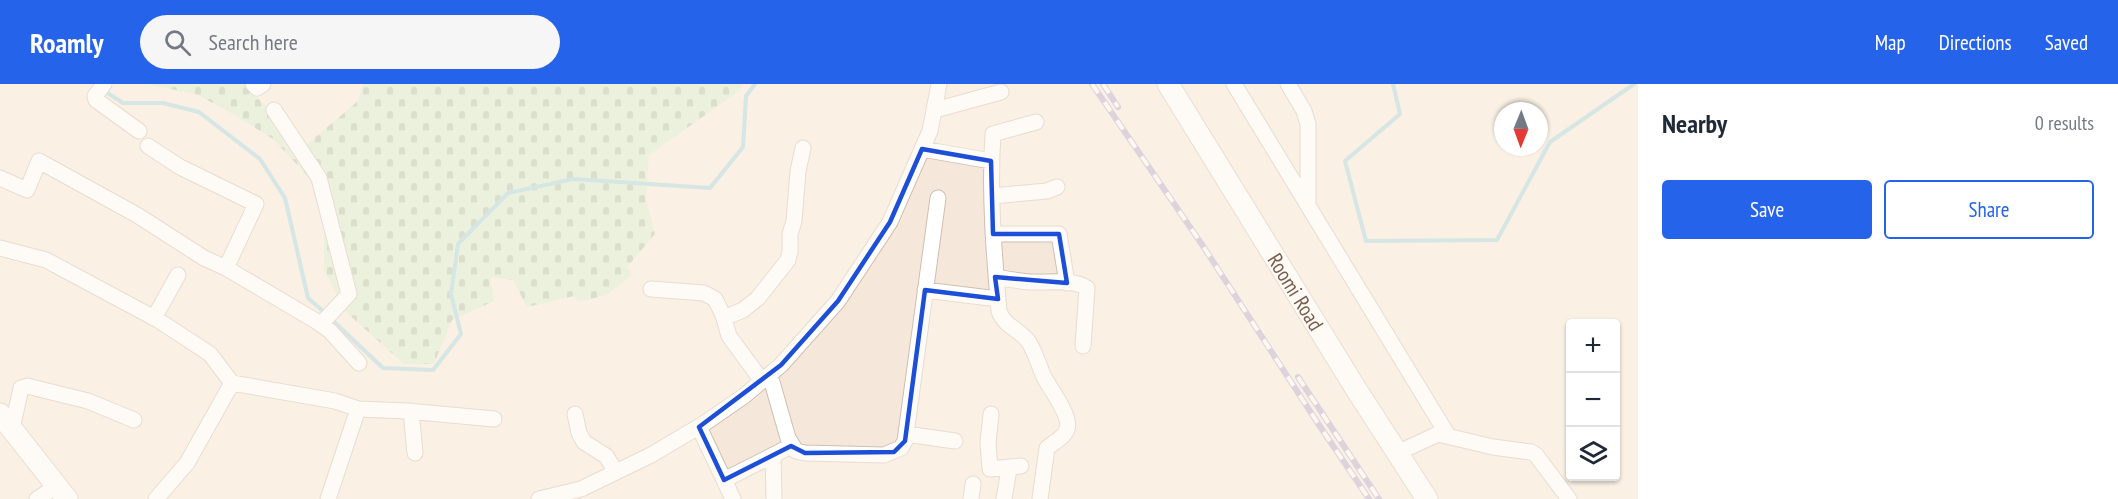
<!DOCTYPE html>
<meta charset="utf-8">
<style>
body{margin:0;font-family:"PT Sans Narrow",sans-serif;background:#f6f6f7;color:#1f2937}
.controls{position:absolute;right:18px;bottom:18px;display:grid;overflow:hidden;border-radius:6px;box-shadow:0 2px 4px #0004}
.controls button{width:54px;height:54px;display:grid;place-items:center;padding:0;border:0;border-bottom:2px solid #e0e1e3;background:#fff;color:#1f2937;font:30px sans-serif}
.compass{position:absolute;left:1494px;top:18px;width:54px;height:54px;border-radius:50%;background:#fff;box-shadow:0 2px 4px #0004;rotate:181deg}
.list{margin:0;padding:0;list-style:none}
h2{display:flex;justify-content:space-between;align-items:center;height:78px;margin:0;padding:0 24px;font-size:26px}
h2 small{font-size:20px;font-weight:400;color:#747a83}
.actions{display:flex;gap:12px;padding:18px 24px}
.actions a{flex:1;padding:14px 0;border:2px solid #2563eb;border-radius:6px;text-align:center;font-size:21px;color:#2563eb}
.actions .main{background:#2563eb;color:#fff}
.icon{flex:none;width:33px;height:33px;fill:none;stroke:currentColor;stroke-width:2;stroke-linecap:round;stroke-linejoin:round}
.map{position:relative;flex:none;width:1638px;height:415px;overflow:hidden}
header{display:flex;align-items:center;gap:36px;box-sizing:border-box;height:84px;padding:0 30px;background:#2563eb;color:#fff}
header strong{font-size:28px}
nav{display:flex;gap:33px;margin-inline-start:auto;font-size:21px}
.search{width:420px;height:54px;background:#f6f6f7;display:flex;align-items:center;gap:15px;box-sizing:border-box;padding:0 21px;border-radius:33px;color:#747a83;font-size:22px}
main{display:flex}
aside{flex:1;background:#fff}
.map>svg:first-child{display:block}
.residential{fill:#f5e8da;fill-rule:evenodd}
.cemetery{fill:url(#cemetery-stones)}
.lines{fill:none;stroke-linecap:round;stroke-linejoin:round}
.stream{stroke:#a5d3da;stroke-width:4}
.street-casing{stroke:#d1beb0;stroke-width:17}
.secondary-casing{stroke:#d6c0b0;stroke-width:23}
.street{stroke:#fff;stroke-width:15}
.secondary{stroke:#fff;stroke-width:21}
.rail-casing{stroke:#b9a8c9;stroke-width:6}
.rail{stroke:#fffaf3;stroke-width:4;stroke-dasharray:11;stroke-linecap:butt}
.marked{fill:none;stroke:#1d4ed8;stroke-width:4.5;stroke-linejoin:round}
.labels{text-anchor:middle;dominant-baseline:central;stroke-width:5;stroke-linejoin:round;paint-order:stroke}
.street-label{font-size:21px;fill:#7a5c4d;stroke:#fffaf3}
</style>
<header>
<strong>Roamly</strong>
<div class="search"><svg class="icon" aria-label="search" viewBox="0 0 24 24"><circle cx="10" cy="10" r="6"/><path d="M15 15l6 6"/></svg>Search here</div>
<nav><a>Map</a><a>Directions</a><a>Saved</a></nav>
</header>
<main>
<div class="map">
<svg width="1638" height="415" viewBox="0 0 1638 415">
<defs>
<pattern id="cemetery-stones" width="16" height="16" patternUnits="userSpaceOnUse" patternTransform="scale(1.5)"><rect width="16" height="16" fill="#d8ecc9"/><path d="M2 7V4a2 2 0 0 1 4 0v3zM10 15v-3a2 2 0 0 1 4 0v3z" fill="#b4c2a5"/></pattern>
</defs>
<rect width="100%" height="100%" fill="#fdf6ec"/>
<path class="residential" d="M 0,0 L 1638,0 L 1638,415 L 0,415 ZM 1503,27 L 1539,27 L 1539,63 L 1503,63 ZM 1570,240 L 1616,240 L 1616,392 L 1570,392 Z"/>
<path class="cemetery" d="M 147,0 L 244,0 L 305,62 L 358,17 L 363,0 L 743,0 L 739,7 L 649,71 L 646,115 L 655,150 L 627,183 L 632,191 L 607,211 L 578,218 L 574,212 L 527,223 L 513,196 L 490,193 L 494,217 L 452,236 L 434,280 L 404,280 L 346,228 L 324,186 L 324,140 L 313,98 L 273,55 L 229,28 L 198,11 Z"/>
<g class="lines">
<path class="stream" d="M 1393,0 L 1400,30 L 1345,77 L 1366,157 L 1497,156 L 1550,58 L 1634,0
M 103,6 L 123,19 L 163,19 L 199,28 L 260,75 L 285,114 L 308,214 L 325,229
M 330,234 L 383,284 L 433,286 L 461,250 L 451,210 L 458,160 L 508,109 L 573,95 L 710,104 L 743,63 L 746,12 L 755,0"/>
<defs>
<path id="street" d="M 104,0 L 95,12 L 96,16 L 139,47
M 253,0 L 257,4 L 263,0
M 1234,0 L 1447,350
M 1288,0 L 1304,27 L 1308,40 L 1308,122
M 274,26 L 319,94 L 349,210 L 321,240
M 935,26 L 1001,8
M 1036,38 L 993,50 C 989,109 994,169 999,227 C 1004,242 1019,245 1028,257 C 1035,267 1038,279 1043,291 C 1049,304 1072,332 1067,345 C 1065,353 1053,359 1047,364 L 1040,415
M 922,65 L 991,77
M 0,94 L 27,106 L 39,77 L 137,131 L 204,174 L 226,184 L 256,120 L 180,83 L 148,62
M 992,112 L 1047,107 L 1057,103
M 993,150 L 1059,150 L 1067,199
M 0,164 L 46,176 L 158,236 L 210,270 L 232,299 L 187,379 L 156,415
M 226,184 L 316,237 L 330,247 L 359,279
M 996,193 C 1007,195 1018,197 1030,198 C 1047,199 1071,194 1087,204 L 1083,262
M 651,205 L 704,209 L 715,215 L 723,231 L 729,252 L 762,297
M 925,206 L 998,215
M 154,234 L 178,191
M 724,234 L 743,226 L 758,214 L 788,176 L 790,167 L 790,150 L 794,137 L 798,87 L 803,64
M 770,291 L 788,354 L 796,367 L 805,369 L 884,371 L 901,364 L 905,357 L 938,114
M 232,299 L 335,317 L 358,325 L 328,415
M 358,325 L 407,327 L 494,335
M 411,327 L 415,369
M 575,330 L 579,349 L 584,358 L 606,372 L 616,388
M 991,330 L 988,359 L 990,385 L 1021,382
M 699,343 L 733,415
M 12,345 L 21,304 L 27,302 L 88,317 L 134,336
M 906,350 L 955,357
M 1397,369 L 1438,350 L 1493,363 L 1531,368 L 1536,371 L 1569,415
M 773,371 L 774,415
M 724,396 L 791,362
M 37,415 L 57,402
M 539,415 L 581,405 L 651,371 L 705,339 L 744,312 L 781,281 L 838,217 L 890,138 L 930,47 L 939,0
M 971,415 L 973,400
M 1004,415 L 1009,385"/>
<g id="secondary">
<path id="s1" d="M 1168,0 L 1356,305 L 1427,415"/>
<path d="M 0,330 L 67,415"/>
</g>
</defs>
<use href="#street" class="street-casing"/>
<use href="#secondary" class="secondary-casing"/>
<use href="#street" class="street"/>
<use href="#secondary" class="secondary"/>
<defs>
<path id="rail" d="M 1092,0 L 1201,159 L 1319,341 L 1369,415
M 1103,0 L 1118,23
M 1298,293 L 1379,415"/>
</defs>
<use href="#rail" class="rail-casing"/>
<use href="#rail" class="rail"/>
</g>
<path d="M0 0H1638V415H0ZM 922,65 L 991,77 L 993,150 L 1059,150 L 1067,199 L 995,193 L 998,215 L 925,206 L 905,357 L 894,368 L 805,369 L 791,362 L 724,396 L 699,343 L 781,281 L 838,217 L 890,138 Z" fill="#fdf6ec" fill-opacity=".55" fill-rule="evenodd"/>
<path class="marked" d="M 922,65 L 991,77 L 993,150 L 1059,150 L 1067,199 L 995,193 L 998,215 L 925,206 L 905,357 L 894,368 L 805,369 L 791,362 L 724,396 L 699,343 L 781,281 L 838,217 L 890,138 Z"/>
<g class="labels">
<g class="street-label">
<text stroke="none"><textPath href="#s1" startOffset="244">Roomi Road</textPath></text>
</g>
</g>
</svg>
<div class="controls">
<button>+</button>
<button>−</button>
<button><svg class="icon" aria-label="layers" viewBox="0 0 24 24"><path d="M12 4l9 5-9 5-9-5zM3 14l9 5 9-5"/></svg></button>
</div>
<svg class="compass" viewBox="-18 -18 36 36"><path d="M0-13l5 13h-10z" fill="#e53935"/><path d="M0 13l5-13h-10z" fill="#747a83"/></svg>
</div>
<aside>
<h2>Nearby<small>0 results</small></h2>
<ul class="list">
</ul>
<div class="actions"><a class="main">Save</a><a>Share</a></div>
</aside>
</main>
